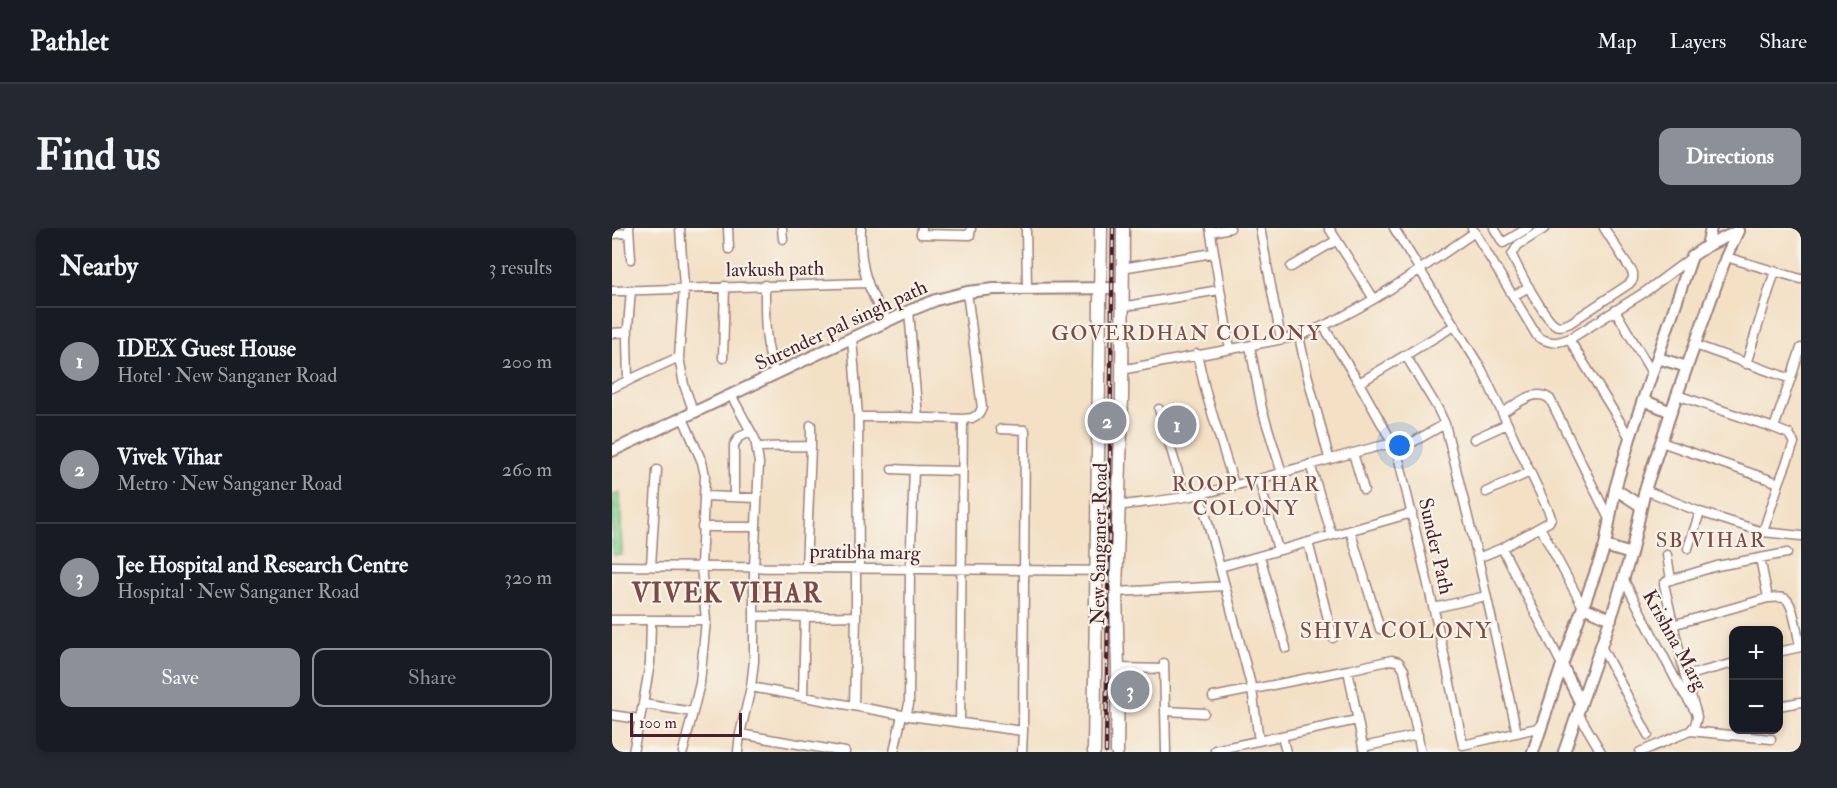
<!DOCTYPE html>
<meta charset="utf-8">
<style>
body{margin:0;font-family:"IM FELL Double Pica",serif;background:#242831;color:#f1f3f6}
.controls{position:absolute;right:18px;bottom:18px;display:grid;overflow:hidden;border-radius:12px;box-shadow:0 3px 9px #0003}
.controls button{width:54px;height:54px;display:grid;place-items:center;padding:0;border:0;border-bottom:2px solid #363941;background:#171b24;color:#f1f3f6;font:30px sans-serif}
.scale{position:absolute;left:18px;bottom:15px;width:112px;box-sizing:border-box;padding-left:6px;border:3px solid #4a1f2b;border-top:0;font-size:16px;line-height:21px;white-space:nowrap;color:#4a1f2b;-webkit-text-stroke:4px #f7f3e8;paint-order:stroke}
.you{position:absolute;left:788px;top:218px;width:21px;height:21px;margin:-15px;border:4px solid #fff;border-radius:50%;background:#1a73e8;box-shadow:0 0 0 9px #1a73e833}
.badge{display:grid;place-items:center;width:39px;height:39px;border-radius:50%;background:#8c9099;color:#fff;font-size:20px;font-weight:700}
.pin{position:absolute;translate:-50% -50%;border:3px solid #fff;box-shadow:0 2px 6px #0006}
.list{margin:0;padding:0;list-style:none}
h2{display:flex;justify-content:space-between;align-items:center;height:78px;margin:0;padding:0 24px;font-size:26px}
h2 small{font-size:20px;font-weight:400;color:#9ea1a6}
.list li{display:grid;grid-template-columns:39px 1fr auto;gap:18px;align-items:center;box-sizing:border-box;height:108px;padding:0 24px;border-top:2px solid #363941}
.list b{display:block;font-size:22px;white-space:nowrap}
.list p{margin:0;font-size:20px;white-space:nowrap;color:#9ea1a6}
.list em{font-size:20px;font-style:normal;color:#9ea1a6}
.actions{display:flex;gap:12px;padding:18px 24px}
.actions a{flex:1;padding:14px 0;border:2px solid #8c9099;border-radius:12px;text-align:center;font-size:21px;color:#8c9099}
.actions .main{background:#8c9099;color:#fff}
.map{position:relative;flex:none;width:1189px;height:524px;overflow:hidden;border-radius:12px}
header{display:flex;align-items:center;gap:36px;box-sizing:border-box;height:84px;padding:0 30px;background:#171b24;border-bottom:2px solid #363941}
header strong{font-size:28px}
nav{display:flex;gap:33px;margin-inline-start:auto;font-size:21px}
.intro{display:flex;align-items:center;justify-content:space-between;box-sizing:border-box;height:144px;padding:0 36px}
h1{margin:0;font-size:42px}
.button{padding:15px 27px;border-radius:12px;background:#8c9099;color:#fff;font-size:21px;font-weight:700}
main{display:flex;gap:36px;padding:0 36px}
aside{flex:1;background:#171b24;border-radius:12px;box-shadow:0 3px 9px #0003}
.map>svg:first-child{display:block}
.green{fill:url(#green-dots);stroke:#687a5f;stroke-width:1.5}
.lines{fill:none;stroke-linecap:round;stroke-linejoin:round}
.minor-casing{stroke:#9e8078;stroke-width:11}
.tertiary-casing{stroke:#9e8078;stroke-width:14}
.secondary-casing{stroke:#9e8078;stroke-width:15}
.minor{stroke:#fff;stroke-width:8}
.tertiary{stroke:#fff;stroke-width:10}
.secondary{stroke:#fff;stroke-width:12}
.rail-casing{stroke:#4a1f2b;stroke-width:4.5}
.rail{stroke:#f7f3e8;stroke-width:2;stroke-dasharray:7;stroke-linecap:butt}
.labels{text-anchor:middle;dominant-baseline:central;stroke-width:4.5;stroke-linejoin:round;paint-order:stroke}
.street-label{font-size:20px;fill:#4a1f2b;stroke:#f7f3e8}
.neighbourhood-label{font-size:21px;letter-spacing:1.5px;fill:#7d4945;stroke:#f7f3e8}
.quarter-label{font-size:22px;letter-spacing:1.5px;fill:#7d4945;stroke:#f7f3e8}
.district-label{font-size:26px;font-weight:bold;letter-spacing:1.5px;fill:#7d4945;stroke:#f7f3e8}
</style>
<header>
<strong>Pathlet</strong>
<nav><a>Map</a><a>Layers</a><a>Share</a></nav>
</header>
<div class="intro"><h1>Find us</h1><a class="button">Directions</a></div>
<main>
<aside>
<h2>Nearby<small>3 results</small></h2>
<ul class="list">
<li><span class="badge">1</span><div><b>IDEX Guest House</b><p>Hotel · New Sanganer Road</p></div><em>200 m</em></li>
<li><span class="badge">2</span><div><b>Vivek Vihar</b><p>Metro · New Sanganer Road</p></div><em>260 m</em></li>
<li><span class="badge">3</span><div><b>Jee Hospital and Research Centre</b><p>Hospital · New Sanganer Road</p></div><em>320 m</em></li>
</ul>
<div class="actions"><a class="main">Save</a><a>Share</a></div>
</aside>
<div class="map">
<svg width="1189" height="524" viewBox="0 0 1189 524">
<defs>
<pattern id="green-dots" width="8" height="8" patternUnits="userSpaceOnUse" patternTransform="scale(1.5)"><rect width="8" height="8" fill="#85d493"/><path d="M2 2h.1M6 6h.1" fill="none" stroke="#74b67f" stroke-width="1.8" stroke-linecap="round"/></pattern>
</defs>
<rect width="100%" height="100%" fill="#f7f3e8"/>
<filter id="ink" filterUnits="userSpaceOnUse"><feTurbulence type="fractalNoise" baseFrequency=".0167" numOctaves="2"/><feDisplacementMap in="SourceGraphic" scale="12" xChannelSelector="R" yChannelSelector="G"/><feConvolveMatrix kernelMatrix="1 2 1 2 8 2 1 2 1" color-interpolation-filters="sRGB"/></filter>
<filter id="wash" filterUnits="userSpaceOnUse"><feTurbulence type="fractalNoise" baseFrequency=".008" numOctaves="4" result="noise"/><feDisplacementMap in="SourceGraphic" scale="24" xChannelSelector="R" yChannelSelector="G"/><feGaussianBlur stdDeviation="1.35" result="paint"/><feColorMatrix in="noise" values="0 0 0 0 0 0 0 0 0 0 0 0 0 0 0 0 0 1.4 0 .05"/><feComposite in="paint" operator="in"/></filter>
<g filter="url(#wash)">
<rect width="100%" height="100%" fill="#f3e0c5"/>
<path class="green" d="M 8,265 L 10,327 L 0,327 L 0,268 Z"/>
</g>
<g filter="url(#ink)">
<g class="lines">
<defs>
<path id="minor" d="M 17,0 L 19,31
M 68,0 L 72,59 L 67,129 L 72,157 L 82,185
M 116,0 L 117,21
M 170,0 L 171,11
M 249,0 C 247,35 255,64 276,93
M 310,0 L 309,6 L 358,7 L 359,0
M 414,0 L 415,60
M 598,0 L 618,121
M 648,0 L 669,111
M 717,0 L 762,71
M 782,0 L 870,142 L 937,284 L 939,290 L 937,294 L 890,320 L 866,330
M 860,0 L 925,108 C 938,117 947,115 961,109 L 1033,64 L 1080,29
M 882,0 L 891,15 L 916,0
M 933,0 L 906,17 L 900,27 C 905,39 933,92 944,97 C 949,99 953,97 958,95 L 1017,56 L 1021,51 L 1021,45 L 992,0
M 599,4 L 618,0
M 0,6 L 17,5
M 1114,29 L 1189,51
M 679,39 L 725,12
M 510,40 L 601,25
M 153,57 C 153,91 152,113 163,146
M 0,63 L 255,55
M 901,68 L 917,59
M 509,79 L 607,62
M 1003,82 L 1040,145
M 297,83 L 306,190
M 712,99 L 747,155 L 785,223 L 830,417 L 851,517 L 930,499
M 0,105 L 16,104
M 687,108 L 695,146 L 717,230
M 240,110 L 246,189 L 285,189 L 351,191
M 957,111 L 1018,210
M 1083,117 L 1179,151
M 638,118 L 650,181 L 670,245
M 585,126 L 594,165 L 622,257
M 111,130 L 113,58
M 1134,136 L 1163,43
M 509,142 L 687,108 C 751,84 807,42 863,4
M 16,153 L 15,111 L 19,62
M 747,155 L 842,98
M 0,160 L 67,129
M 119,167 L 143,211 L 147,235 L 142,339 L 142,433 L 139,459 L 128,506 L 126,524
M 1065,167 L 1162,200 L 1189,120
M 547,181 L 573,268
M 890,185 C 904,177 922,159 938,171 L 998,293
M 246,189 L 247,341
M 833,196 L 866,330 L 905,505
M 389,201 L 413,202 L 411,503
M 862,211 L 895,196
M 1049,214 L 1167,255 L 1182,215 L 1177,206 L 1162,200
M 199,218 L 199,197
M 146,219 L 199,218 L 194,340
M 785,223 L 833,196 L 826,181 L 794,128
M 741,225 L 752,262
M 698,236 L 720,307
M 280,241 L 302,242
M 647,251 L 666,322
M 1033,262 L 1088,284 L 1151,304 L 1167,255
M 874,264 L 918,244
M 92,268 L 145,270
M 122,269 L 122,217 L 127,209 L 139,204
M 506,278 C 533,274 562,272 589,266 C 653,251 716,230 781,215
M 90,299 L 143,299
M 928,299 L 971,379
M 738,302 L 768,401
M 1151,304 L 1189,308
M 696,314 L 721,410
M 890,320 L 950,437
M 1076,320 L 1088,284
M 1055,327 L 1059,352
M 648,328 L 674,420
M 1148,330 L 1156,370
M 0,338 L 504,343
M 39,338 L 45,242
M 608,339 L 800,285
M 1012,352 L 1066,456 L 1084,484 L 1085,489 L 1083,497 L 1078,503 L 1028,524
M 613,358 L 640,461 L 647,513
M 504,364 L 613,358 L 588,266
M 822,380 L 874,368
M 142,388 L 193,389 L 191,469
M 193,389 L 244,388 L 244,341
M 0,392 L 94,392
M 1060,397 L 1156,370 C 1162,370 1171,368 1175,372 C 1182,379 1186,409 1188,419
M 989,418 L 1036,507
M 1166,424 L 1189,419
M 552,435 L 554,524
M 506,440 L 552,441
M 736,442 L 752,524
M 1073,448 L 1122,435
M 139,459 L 290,487 L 411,503 L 410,524
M 601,469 L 736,442 L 780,432 L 787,434 L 792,442 L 809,524
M 31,476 L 81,484 L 88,455 L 94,392 L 89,338 L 93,247 L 90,234 L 71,190
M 242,478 L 244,388
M 1166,478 L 1189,474
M 554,483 L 592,485
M 1084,484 L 1073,448 L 1052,356 L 1055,353 L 1105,338 L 1175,325
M 966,485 L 989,524
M 0,487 L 27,491
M 294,488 L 297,476 L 298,342 L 302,242 L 350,243
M 348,495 L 351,191 L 360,190 L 367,186 L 370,180 L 355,64
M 1078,503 L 1159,511
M 128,506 L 233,524
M 670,508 L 674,524
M 751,519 L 806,507
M 603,522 L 745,492
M 21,524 L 31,476 L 38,435 L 39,393
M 71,524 L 81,484
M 282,524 L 290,487"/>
<path id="tertiary" d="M 1095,18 L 1099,0
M 1046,130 L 1075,139
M 1031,172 L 1059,184
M 0,223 L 297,83 L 324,72 L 355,64 L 382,61 L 510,60
M 1003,261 L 1029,278
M 993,318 L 1019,326
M 971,379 L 999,391
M 950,437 L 969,476
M 921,524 L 950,437 L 993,318 L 1003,261 L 1018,210 L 1080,28 L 1095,18 L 1126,3
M 952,524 L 1002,381 L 1019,326 L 1033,262 L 1059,184 L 1114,29 L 1126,3 L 1125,1"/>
<path id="secondary" d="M 482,524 L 489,0
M 505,524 L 506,440 L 504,364 L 510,169 L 511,0"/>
</defs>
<use href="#minor" class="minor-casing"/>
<use href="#tertiary" class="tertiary-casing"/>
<use href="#secondary" class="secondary-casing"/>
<use href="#minor" class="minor"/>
<use href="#tertiary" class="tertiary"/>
<use href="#secondary" class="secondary"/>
<defs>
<path id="rail" d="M 494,524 L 501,0"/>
</defs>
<use href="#rail" class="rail-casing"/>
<use href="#rail" class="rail"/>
</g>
</g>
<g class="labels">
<g class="street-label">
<text transform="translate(163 41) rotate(-1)">lavkush path</text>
<text transform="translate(229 97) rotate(-25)">Surender pal singh path</text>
<text transform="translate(487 316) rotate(-89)">New Sanganer Road</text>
<text transform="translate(824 318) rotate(77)">Sunder Path</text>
<text transform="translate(253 324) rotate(1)">pratibha marg</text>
<text transform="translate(1063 412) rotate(61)">Krishna Marg</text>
</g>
<g class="neighbourhood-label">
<text x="575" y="105">GOVERDHAN COLONY</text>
<text x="634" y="256">ROOP VIHAR<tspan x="634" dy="24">COLONY</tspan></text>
<text x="1099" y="312">SB VIHAR</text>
</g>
<g class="quarter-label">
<text x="784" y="403">SHIVA COLONY</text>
</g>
<g class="district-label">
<text x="115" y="366">VIVEK VIHAR</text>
</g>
</g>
</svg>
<div class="controls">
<button>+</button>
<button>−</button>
</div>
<div class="scale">100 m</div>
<div class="you"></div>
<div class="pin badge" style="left:565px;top:197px">1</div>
<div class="pin badge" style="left:495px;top:193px">2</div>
<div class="pin badge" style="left:518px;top:462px">3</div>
</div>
</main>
